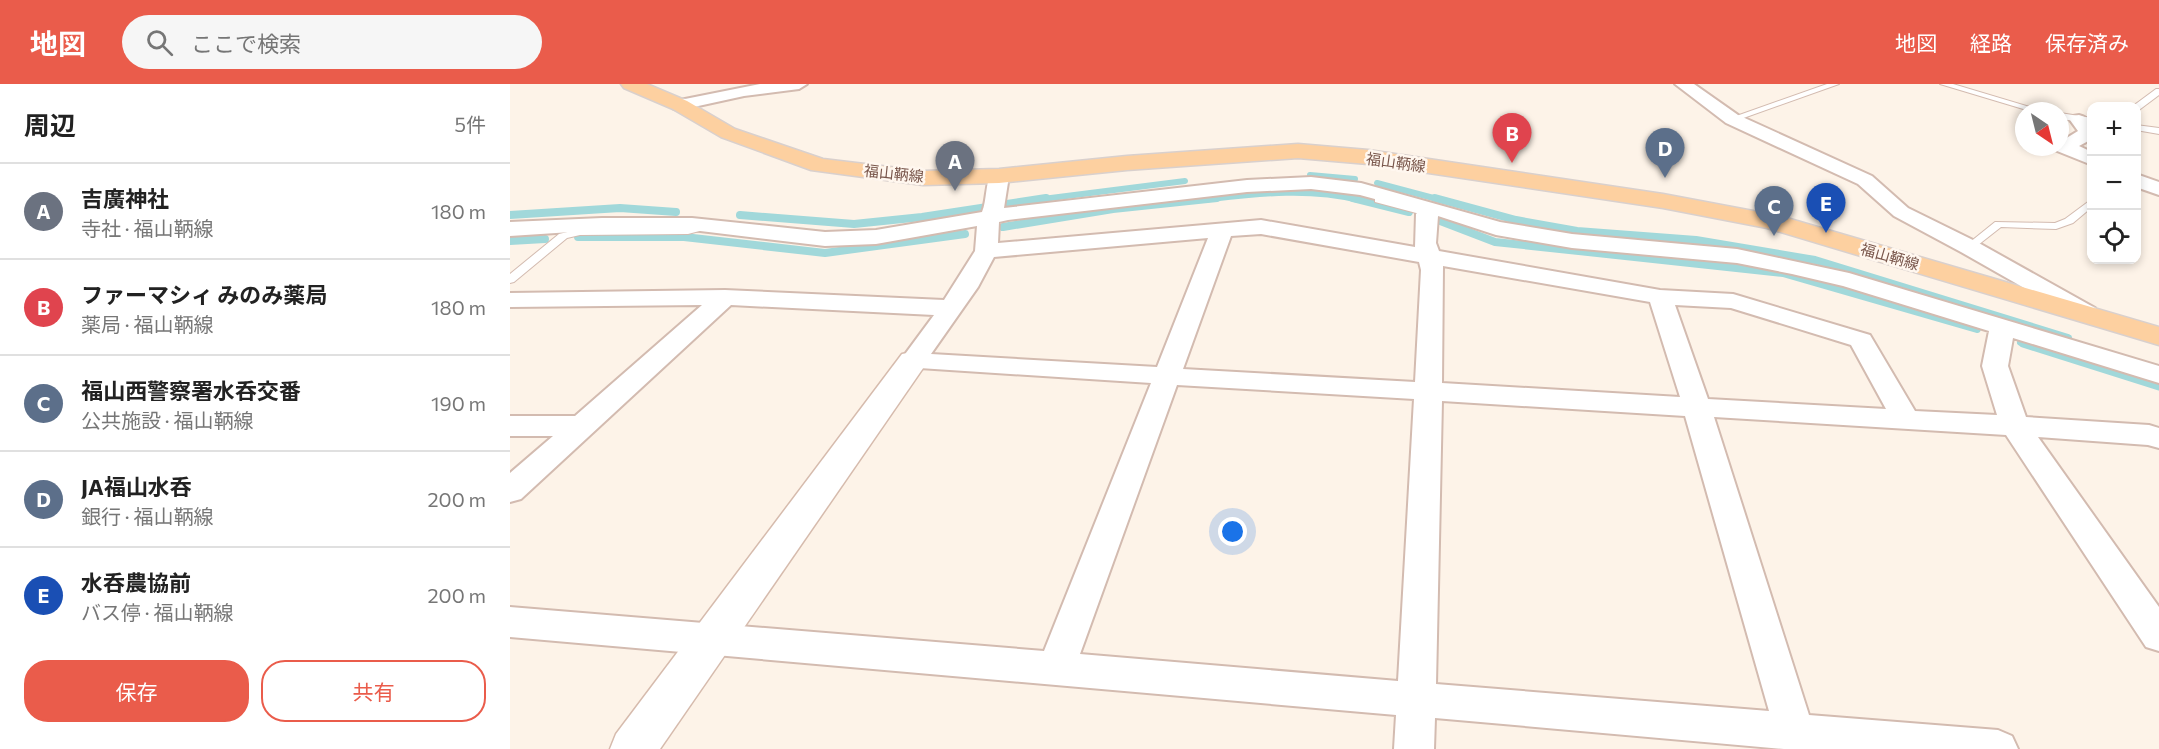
<!DOCTYPE html>
<html lang="ja">
<meta charset="utf-8">
<style>
body{margin:0;font-family:Commissioner,"Noto Sans JP",sans-serif;background:#f6f6f6;color:#222}
.controls{position:absolute;right:18px;top:18px;display:grid;overflow:hidden;border-radius:12px;box-shadow:0 3px 9px #0003}
.controls button{width:54px;height:54px;display:grid;place-items:center;padding:0;border:0;border-bottom:2px solid #e0e0e0;background:#fff;color:#222;font:30px sans-serif}
.compass{position:absolute;left:1505px;top:18px;width:54px;height:54px;border-radius:50%;background:#fff;box-shadow:0 3px 9px #0003;rotate:145deg}
.you{position:absolute;left:723px;top:448px;width:21px;height:21px;margin:-15px;border:4px solid #fff;border-radius:50%;background:#1a73e8;box-shadow:0 0 0 9px #1a73e833}
.badge{display:grid;place-items:center;width:39px;height:39px;border-radius:50%;background:#ea5c4b;color:#fff;font-size:20px;font-weight:700}
.pin{position:absolute;translate:-50% -50px;filter:drop-shadow(0 2px 3px #0008)}
.pin::after{content:'';position:absolute;top:32px;width:21px;height:18px;background:inherit;clip-path:polygon(0 0,100% 0,50% 100%)}
.list{margin:0;padding:0;list-style:none}
h2{display:flex;justify-content:space-between;align-items:center;height:78px;margin:0;padding:0 24px;font-size:26px}
h2 small{font-size:20px;font-weight:400;color:#767676}
.list li{display:grid;grid-template-columns:39px 1fr auto;gap:18px;align-items:center;box-sizing:border-box;height:96px;padding:0 24px;border-top:2px solid #e0e0e0}
.list b{display:block;font-size:22px;white-space:nowrap}
.list p{margin:0;font-size:20px;white-space:nowrap;color:#767676}
.list em{font-size:20px;font-style:normal;color:#767676}
.actions{display:flex;gap:12px;padding:18px 24px}
.actions a{flex:1;padding:14px 0;border:2px solid #ea5c4b;border-radius:24px;text-align:center;font-size:21px;color:#ea5c4b}
.actions .main{background:#ea5c4b;color:#fff}
.icon{flex:none;width:33px;height:33px;fill:none;stroke:currentColor;stroke-width:2;stroke-linecap:round;stroke-linejoin:round}
.map{position:relative;flex:none;width:1649px;height:665px;overflow:hidden}
header{display:flex;align-items:center;gap:36px;box-sizing:border-box;height:84px;padding:0 30px;background:#ea5c4b;color:#fff}
header strong{font-size:28px}
nav{display:flex;gap:33px;margin-inline-start:auto;font-size:21px}
.search{width:420px;height:54px;background:#f6f6f6;display:flex;align-items:center;gap:15px;box-sizing:border-box;padding:0 21px;border-radius:33px;color:#767676;font-size:22px}
main{display:flex}
aside{flex:1;background:#fff}
.map>svg:first-child{display:block}
.lines{fill:none;stroke-linecap:round;stroke-linejoin:round}
.stream-far2{stroke:#a1d8da;stroke-width:6}
.stream-far1{stroke:#a1d8da;stroke-width:8}
.stream{stroke:#a1d8da;stroke-width:9}
.lane-casing{stroke:#d3bbb0;stroke-width:2}
.street-casing{stroke:#d3bbb0;stroke-width:4}
.secondary-casing{stroke:#d6bbad;stroke-width:3}
.primary-casing{stroke:#d9d0cd;stroke-width:3}
.lane{fill:#fff;fill-rule:evenodd}
.street{fill:#fff;fill-rule:evenodd}
.secondary{fill:#fff;fill-rule:evenodd}
.primary{fill:#fdd0a0;fill-rule:evenodd}
.labels{text-anchor:middle;dominant-baseline:central;stroke-width:5;stroke-linejoin:round;paint-order:stroke}
.far-street-label{font-size:15px;fill:#79564b;stroke:#fff7ef}
</style>
<header>
<strong>地図</strong>
<div class="search"><svg class="icon" aria-label="search" viewBox="0 0 24 24"><circle cx="10" cy="10" r="6"/><path d="M15 15l6 6"/></svg>ここで検索</div>
<nav><a>地図</a><a>経路</a><a>保存済み</a></nav>
</header>
<main>
<aside>
<h2>周辺<small>5件</small></h2>
<ul class="list">
<li><span class="badge" style="background:#6b7280">A</span><div><b>吉廣神社</b><p>寺社 · 福山鞆線</p></div><em>180 m</em></li>
<li><span class="badge" style="background:#e0444e">B</span><div><b>ファーマシィ みのみ薬局</b><p>薬局 · 福山鞆線</p></div><em>180 m</em></li>
<li><span class="badge" style="background:#5c6f8a">C</span><div><b>福山西警察署水呑交番</b><p>公共施設 · 福山鞆線</p></div><em>190 m</em></li>
<li><span class="badge" style="background:#5c6f8a">D</span><div><b>JA福山水呑</b><p>銀行 · 福山鞆線</p></div><em>200 m</em></li>
<li><span class="badge" style="background:#1a4fb4">E</span><div><b>水呑農協前</b><p>バス停 · 福山鞆線</p></div><em>200 m</em></li>
</ul>
<div class="actions"><a class="main">保存</a><a>共有</a></div>
</aside>
<div class="map">
<svg width="1649" height="665" viewBox="0 0 1649 665">
<rect width="100%" height="100%" fill="#fdf3e8"/>
<g class="lines">
<path class="stream-far2" d="M 800,91 L 845,95
M 867,99 L 931,116
M 525,116 L 675,97
M 692,116 C 746,110 796,103 849,116"/>
<path class="stream-far1" d="M 843,114 L 899,128
M 925,114 L 1006,136 L 1067,147 L 1186,156 L 1305,176 L 1558,254
M 0,131 L 110,124 L 166,128
M 230,131 L 344,140 L 412,133 L 536,114
M 925,135 L 985,158 L 1273,189 L 1467,245
M 493,143 L 603,125 L 707,114
M 68,153 L 174,153 L 315,169 L 455,150
M 0,157 L 35,155
M 1511,258 L 1518,260"/>
<path class="stream" d="M 1513,259 L 1649,302"/>
<defs>
<path id="lane" d="M 1317,0 L 1329,0 L 1225,37 L 1218,35 Z
M 1430,0 L 1443,0 L 1533,27 L 1520,27 Z
M 1646,5 L 1649,5 L 1649,11 L 1629,26 L 1626,26 L 1626,22 L 1623,22 Z
M 1550,29 L 1582,34 L 1582,39 L 1550,35 Z
M 1626,41 L 1649,44 L 1649,50 L 1626,46 Z
M 868,113 L 929,129 L 930,131 L 925,134 L 865,118 L 865,114 Z
M 1582,115 L 1582,123 L 1563,139 L 1546,145 L 1491,143 L 1463,165 L 1459,166 L 1454,163 L 1485,138 L 1545,139 L 1555,135 Z
M 197,139 L 202,142 L 201,144 L 178,150 L 70,151 L 57,154 L 4,198 L 0,199 L 0,190 L 49,150 L 70,145 L 178,144 Z"/>
<path id="street" d="M 250,0 L 297,0 L 289,5 L 234,12 L 170,26 L 164,25 L 161,21 L 164,17 L 170,16 Z
M 1165,0 L 1184,0 L 1228,31 L 1362,92 L 1398,124 L 1467,158 L 1585,224 L 1588,229 L 1585,234 L 1576,236 L 1567,234 L 1451,168 L 1384,132 L 1348,100 L 1216,39 Z
M 1569,31 C 1582,34 1582,44 1582,55 L 1569,62 L 1582,68 L 1582,81 L 1547,67 L 1545,63 L 1550,63 L 1550,58 L 1568,47 L 1560,36 L 1563,32 Z
M 489,86 L 496,88 L 499,92 L 494,124 L 737,96 L 801,93 L 851,99 L 990,138 L 1062,150 L 1227,165 L 1339,189 L 1649,282 L 1649,299 L 1503,254 L 1498,282 L 1516,333 L 1639,341 L 1649,344 L 1649,364 L 1638,361 L 1528,353 L 1649,523 L 1649,567 L 1636,563 L 1496,351 L 1204,333 L 1299,631 L 1488,646 L 1502,652 L 1508,665 L 1274,665 L 925,634 L 924,665 L 884,665 L 886,631 L 0,553 L 0,523 L 534,567 L 641,299 L 394,283 L 390,277 L 424,231 L 221,221 L 11,415 L 0,418 L 0,389 L 43,352 L 0,352 L 0,332 L 65,332 L 192,221 L 0,223 L 0,209 L 215,206 L 434,216 L 465,167 L 467,142 L 366,160 L 315,162 L 182,146 L 92,146 L 0,152 L 0,138 L 92,134 L 182,134 L 315,148 L 366,146 L 472,128 C 477,116 475,99 482,88 ZM 801,105 L 850,111 L 909,127 L 906,130 L 905,163 L 751,136 L 488,159 L 489,138 L 498,136 L 737,108 ZM 928,132 L 986,151 L 1062,164 L 1227,179 L 1282,190 L 1333,202 L 1479,247 L 1472,282 L 1487,331 L 1405,327 L 1360,251 L 1223,210 L 1150,206 L 929,167 L 926,159 ZM 751,150 L 909,178 L 911,186 L 905,298 L 673,285 L 721,152 ZM 698,154 L 647,283 L 421,270 L 468,203 L 484,173 ZM 933,182 L 1140,218 L 1170,313 L 932,299 ZM 1165,221 L 1221,224 L 1341,261 L 1376,325 L 1198,315 ZM 667,301 L 904,315 L 888,597 L 570,570 ZM 932,317 L 1175,332 L 1259,627 L 926,600 Z
M 1626,90 L 1649,98 L 1649,111 L 1626,103 Z"/>
<path id="secondary" d="M 403,268 L 414,270 L 418,277 L 150,665 L 100,665 L 106,650 L 392,270 Z"/>
<path id="primary" d="M 111,0 L 137,0 L 177,17 L 225,45 L 313,75 L 413,87 L 489,85 L 617,72 L 788,60 L 858,66 L 1153,110 L 1270,132 L 1649,243 L 1649,261 L 1257,144 L 1153,124 L 858,80 L 788,74 L 617,86 L 489,99 L 413,101 L 301,86 L 211,53 L 163,25 L 114,4 Z"/>
</defs>
<use href="#lane" class="lane-casing"/>
<use href="#street" class="street-casing"/>
<use href="#secondary" class="secondary-casing"/>
<use href="#primary" class="primary-casing"/>
<use href="#lane" class="lane"/>
<use href="#street" class="street"/>
<use href="#secondary" class="secondary"/>
<use href="#primary" class="primary"/>
</g>
<g class="labels">
<g class="far-street-label">
<text transform="translate(886 78) rotate(8)">福山鞆線</text>
<text transform="translate(384 89) rotate(6)">福山鞆線</text>
<text transform="translate(1380 172) rotate(16)">福山鞆線</text>
</g>
</g>
</svg>
<div class="controls">
<button>+</button>
<button>−</button>
<button><svg class="icon" aria-label="locate" viewBox="0 0 24 24"><circle cx="12" cy="12" r="6"/><path d="M12 2v4M12 18v4M2 12h4M18 12h4"/></svg></button>
</div>
<svg class="compass" viewBox="-18 -18 36 36"><path d="M0-13l5 13h-10z" fill="#e53935"/><path d="M0 13l5-13h-10z" fill="#767676"/></svg>
<div class="you"></div>
<div class="pin badge" style="left:445px;top:107px;background:#6b7280">A</div>
<div class="pin badge" style="left:1002px;top:79px;background:#e0444e">B</div>
<div class="pin badge" style="left:1264px;top:152px;background:#5c6f8a">C</div>
<div class="pin badge" style="left:1155px;top:94px;background:#5c6f8a">D</div>
<div class="pin badge" style="left:1316px;top:149px;background:#1a4fb4">E</div>
</div>
</main>
